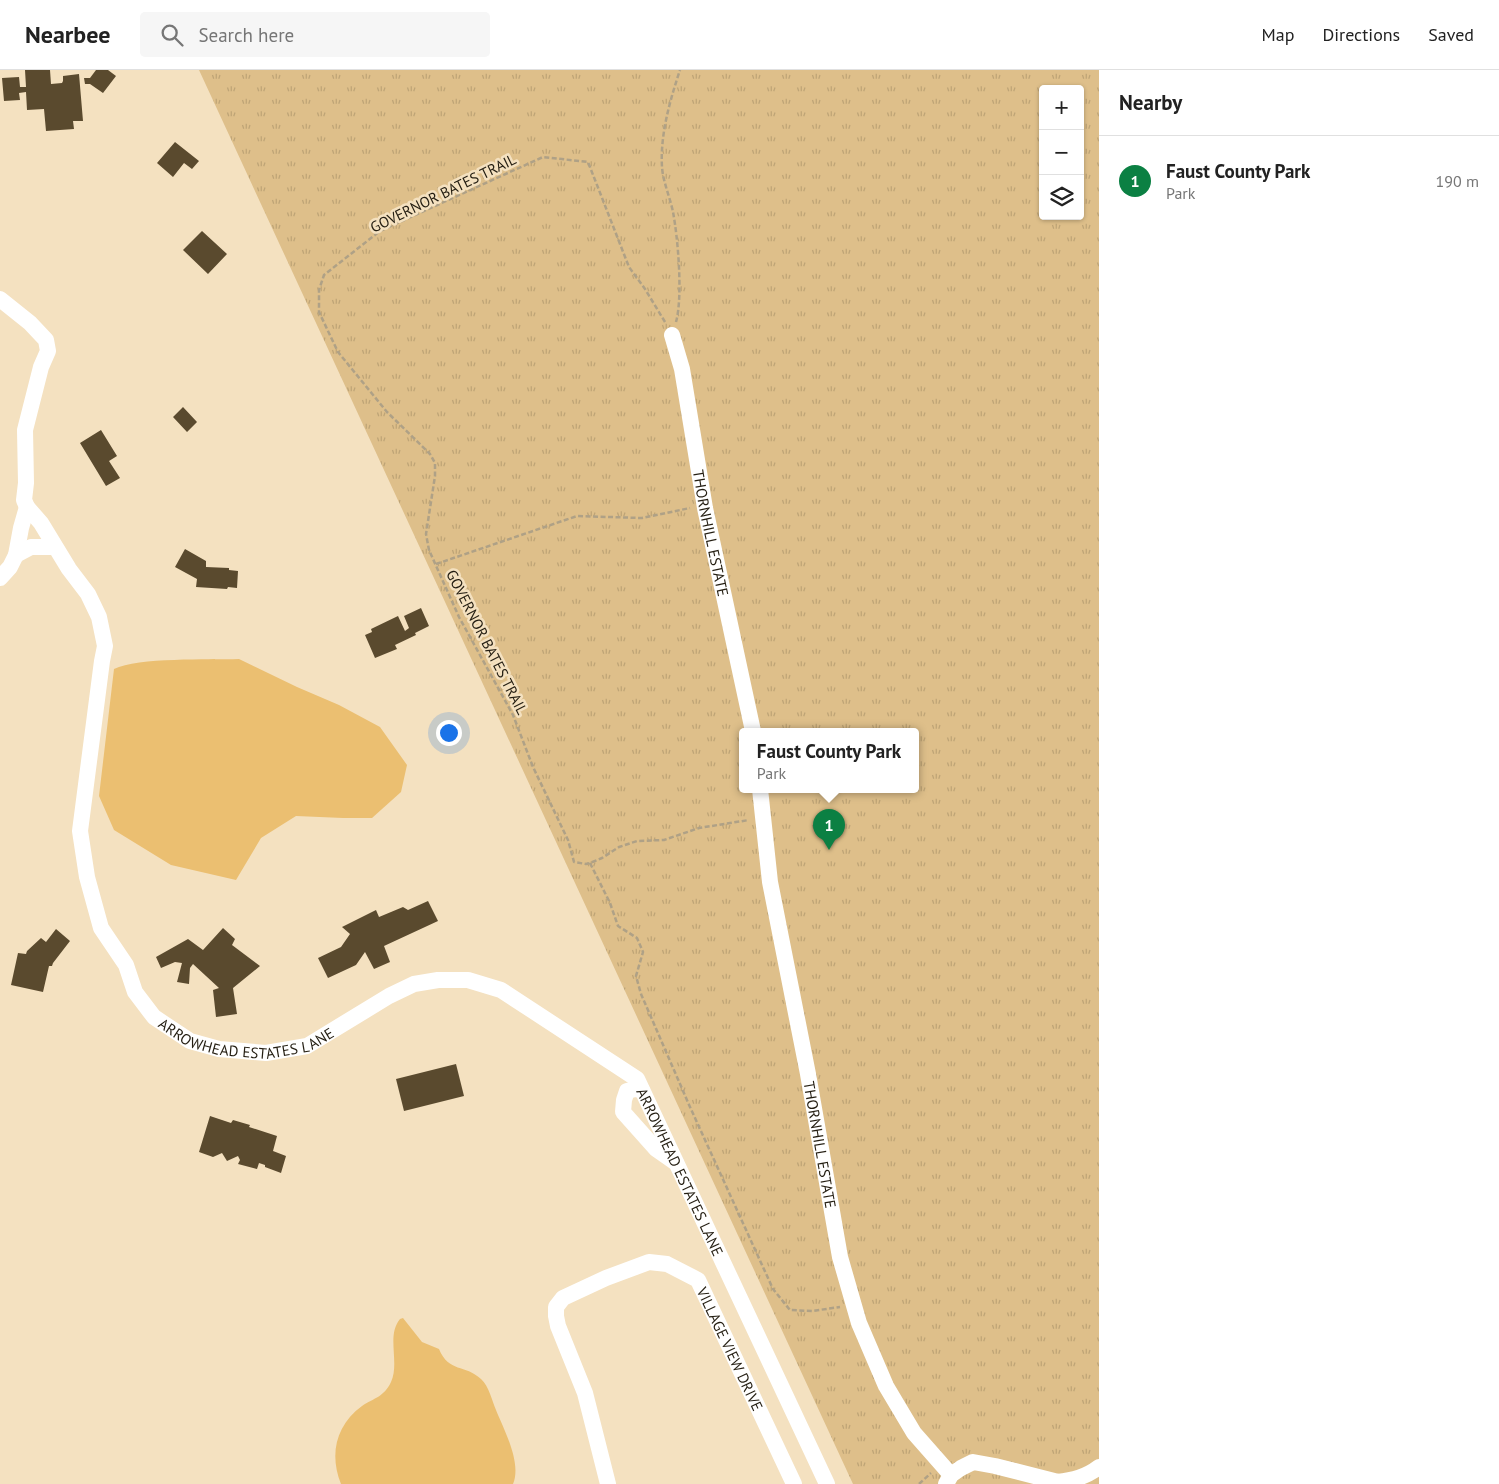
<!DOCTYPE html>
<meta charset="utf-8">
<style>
body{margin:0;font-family:"PT Sans",sans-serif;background:#f6f6f6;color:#222}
.controls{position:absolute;right:15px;top:15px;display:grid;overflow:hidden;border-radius:5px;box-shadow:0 1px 4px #0004}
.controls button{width:45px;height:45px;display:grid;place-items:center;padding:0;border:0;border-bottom:1px solid #e0e0e0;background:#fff;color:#222;font:25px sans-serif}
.you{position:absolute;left:448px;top:662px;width:18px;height:18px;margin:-12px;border:4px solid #fff;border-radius:50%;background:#1a73e8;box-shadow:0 0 0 8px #1a73e833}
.badge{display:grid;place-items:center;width:32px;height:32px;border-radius:50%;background:#0b8043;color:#fff;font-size:16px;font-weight:700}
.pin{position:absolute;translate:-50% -41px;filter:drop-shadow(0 1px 2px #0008)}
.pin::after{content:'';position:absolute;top:26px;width:18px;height:15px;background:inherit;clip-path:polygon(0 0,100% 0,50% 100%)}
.popup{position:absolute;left:739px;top:658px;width:180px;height:65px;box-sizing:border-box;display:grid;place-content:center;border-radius:5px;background:#fff;filter:drop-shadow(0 1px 4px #0005);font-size:16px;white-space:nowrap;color:#767676}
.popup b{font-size:19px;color:#222}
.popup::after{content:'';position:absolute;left:50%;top:100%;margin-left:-10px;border:10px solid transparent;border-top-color:#fff}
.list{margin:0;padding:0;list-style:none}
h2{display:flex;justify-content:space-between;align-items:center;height:65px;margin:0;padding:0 20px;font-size:21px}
h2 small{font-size:16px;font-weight:400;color:#767676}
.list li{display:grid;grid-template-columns:32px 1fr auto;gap:15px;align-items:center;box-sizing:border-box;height:90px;padding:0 20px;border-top:1px solid #e0e0e0}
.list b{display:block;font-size:19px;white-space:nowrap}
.list p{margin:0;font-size:16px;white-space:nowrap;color:#767676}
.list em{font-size:16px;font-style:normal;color:#767676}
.icon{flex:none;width:28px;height:28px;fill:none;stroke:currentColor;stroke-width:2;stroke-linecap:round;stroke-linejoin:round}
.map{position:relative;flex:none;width:1099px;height:1414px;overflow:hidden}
header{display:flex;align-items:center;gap:30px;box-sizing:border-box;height:70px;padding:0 25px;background:#fff;border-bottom:1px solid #e0e0e0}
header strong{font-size:24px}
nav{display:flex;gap:28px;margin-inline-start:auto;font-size:18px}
.search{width:350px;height:45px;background:#f6f6f6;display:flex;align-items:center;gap:12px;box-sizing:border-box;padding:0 18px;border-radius:5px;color:#767676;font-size:19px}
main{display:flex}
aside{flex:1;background:#fff}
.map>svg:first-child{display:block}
.park{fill:url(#park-tufts);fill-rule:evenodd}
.water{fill:#ebbf71}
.building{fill:#5a4a2e}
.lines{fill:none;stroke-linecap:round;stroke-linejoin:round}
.path{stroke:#afa186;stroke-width:2.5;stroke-dasharray:5 2.5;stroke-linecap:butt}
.minor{stroke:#fff;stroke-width:16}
.labels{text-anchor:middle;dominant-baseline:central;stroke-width:5;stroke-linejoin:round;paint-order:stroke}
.street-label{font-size:15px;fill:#231d11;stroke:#f4e1c0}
</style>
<header>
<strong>Nearbee</strong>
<div class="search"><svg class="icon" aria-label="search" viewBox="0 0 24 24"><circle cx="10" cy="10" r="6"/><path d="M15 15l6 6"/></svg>Search here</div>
<nav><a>Map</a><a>Directions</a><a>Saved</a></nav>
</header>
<main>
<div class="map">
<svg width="1099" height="1414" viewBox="0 0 1099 1414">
<defs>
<pattern id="park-tufts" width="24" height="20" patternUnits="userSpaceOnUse" patternTransform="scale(1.25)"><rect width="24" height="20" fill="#debf8a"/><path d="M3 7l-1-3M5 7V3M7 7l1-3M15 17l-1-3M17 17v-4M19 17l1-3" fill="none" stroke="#bea476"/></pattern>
</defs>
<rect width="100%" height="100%" fill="#f4e1c0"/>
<path class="park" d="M 199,0 L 1099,0 L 1099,1414 L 853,1414 ZM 1043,19 L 1080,19 L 1080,146 L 1043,146 ZM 743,661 L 915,661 L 915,719 L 743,719 Z"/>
<path class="water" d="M 239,589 L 297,617 L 339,635 L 380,657 L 407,695 L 401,722 L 372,748 L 343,748 L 296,746 L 261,768 L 236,810 L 171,795 L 114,760 L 99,726 L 114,599 C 138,587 209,590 239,589 Z
M 403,1248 L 422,1272 L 439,1279 C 449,1303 465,1294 481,1309 C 489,1316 492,1331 496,1340 C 504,1360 522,1393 513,1414 L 341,1414 C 329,1384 336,1355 362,1336 C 374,1328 384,1327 391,1312 C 400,1292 386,1266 400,1249 Z"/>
<path class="building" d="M 25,0 L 50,0 L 51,14 L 62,13 L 63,11 L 63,6 L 79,4 L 83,51 L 73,51 L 74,59 L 46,61 L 44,39 L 27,40 L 26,22 L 19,23 L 20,30 L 4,31 L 2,8 L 19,7 L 20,17 L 26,17 Z
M 96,0 L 108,0 L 116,6 L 103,23 L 90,14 L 85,14 L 84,8 L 90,8 Z
M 175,72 L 199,91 L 192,99 L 184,93 L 173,107 L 157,93 Z
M 202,161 L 227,184 L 208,204 L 183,180 Z
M 183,337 L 197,352 L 187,362 L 173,347 Z
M 101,360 L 117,386 L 109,391 L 120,408 L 106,416 L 80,373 Z
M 185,479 L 206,491 L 206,497 L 229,498 L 229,500 L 238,501 L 237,518 L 228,517 L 227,519 L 196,517 L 197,509 L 175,497 Z
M 421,538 L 429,556 L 415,563 L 416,565 L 395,575 L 397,579 L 375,588 L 365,565 L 372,562 L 371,559 L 398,546 L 405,561 L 409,558 L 404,546 Z
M 428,831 L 438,851 L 384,876 L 390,892 L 374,899 L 365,882 L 356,895 L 328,908 L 318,888 L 341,877 L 350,864 L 342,857 L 376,840 L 379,847 L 403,837 L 408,840 Z
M 223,858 L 235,869 L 232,875 L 260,896 L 233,918 L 237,944 L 216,947 L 213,920 L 219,918 L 193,894 L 190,898 L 189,914 L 177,912 L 182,893 L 175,892 L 161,898 L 156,887 L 188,869 L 203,880 Z
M 56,859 L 70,871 L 53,893 L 52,896 L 49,896 L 43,922 L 11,915 L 18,883 L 26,884 L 27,881 L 41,868 L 46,872 Z
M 456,994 L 464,1026 L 404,1041 L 396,1009 Z
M 210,1046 L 231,1053 L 233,1050 L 250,1055 L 249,1057 L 277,1066 L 273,1081 L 286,1086 L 281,1103 L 265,1097 L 265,1095 L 259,1093 L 257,1099 L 238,1094 L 240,1090 L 238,1086 L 227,1091 L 222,1083 L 213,1087 L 199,1082 Z"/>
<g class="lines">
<path class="path" d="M 665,252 L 645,219 L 629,197 L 588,92 L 543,87 L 380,161 L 324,205 L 319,220 L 319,242 L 338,282 L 387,342 L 430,384 L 435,393 L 435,406 L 426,464 L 429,480 L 459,547 L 513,645 L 533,697 L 568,770 L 574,792 L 586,794 L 590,793 L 602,788 L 619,777 L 637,771 L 664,770 L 699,758 L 749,750
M 676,252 C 683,227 678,168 673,142 C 670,127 663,112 662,97 C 660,65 670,30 680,0
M 436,494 L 577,446 L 642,448 L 690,438
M 590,793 L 610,833 L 618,856 L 637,868 L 643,882 L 636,906 L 641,924 L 690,1037 L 773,1219 L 790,1240 L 812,1241 L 840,1237
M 919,1414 L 931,1403"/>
<g class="minor">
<path id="s1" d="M 0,229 L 30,253 L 46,270 L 48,281 L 41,297 L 25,360 L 26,413 L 24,430 L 27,437 L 41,453 L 69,499 L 88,524 L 99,547 L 105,576 L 102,591 L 80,761 L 87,807 L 101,858 L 126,895 L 135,922 L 154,947 L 190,971 L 219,979 L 266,983 L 307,976 L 389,926 L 414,914 L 438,910 L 468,910 L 501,920 L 637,1009 L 827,1414"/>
<path id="s2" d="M 672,265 L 682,299 L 705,438 L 753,661"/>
<path d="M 16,485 L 31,477 L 55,477"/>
<path d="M 0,508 L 10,497 L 16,485 L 21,458 L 27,437"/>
<path id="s3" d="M 760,719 L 770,812 L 808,1004 L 840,1187 L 859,1253 L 886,1316 L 914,1363 L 951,1405"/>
<path d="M 642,1020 L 635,1019 L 627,1021 L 624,1030 L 623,1042 L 656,1079 L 676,1093"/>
<path d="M 1057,1412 C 1073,1410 1086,1407 1099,1397"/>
<path id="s4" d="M 608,1414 L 585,1323 L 558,1256 L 556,1246 L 556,1237 L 563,1228 L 606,1208 L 649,1192 L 667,1194 L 698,1210 L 794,1414"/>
<path d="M 946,1414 L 951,1405 L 961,1398 L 973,1392 L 995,1396 L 1066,1414"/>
</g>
</g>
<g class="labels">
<g class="street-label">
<text transform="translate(443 123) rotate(-26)">GOVERNOR BATES TRAIL</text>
<text stroke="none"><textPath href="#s2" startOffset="202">THORNHILL ESTATE</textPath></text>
<text transform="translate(487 572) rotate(63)">GOVERNOR BATES TRAIL</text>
<text stroke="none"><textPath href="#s1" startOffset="885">ARROWHEAD ESTATES LANE</textPath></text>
<text stroke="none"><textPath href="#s3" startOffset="361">THORNHILL ESTATE</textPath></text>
<text stroke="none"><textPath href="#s1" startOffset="1425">ARROWHEAD ESTATES LANE</textPath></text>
<text stroke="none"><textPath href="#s4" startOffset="419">VILLAGE VIEW DRIVE</textPath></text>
</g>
</g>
</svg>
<div class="controls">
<button>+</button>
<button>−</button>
<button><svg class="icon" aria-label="layers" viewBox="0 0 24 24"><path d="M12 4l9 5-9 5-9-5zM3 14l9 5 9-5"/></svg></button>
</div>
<div class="you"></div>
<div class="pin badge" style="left:829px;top:780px">1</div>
<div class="popup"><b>Faust County Park</b>Park</div>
</div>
<aside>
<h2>Nearby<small></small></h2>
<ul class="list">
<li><span class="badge">1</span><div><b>Faust County Park</b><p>Park</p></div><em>190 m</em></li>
</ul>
</aside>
</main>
